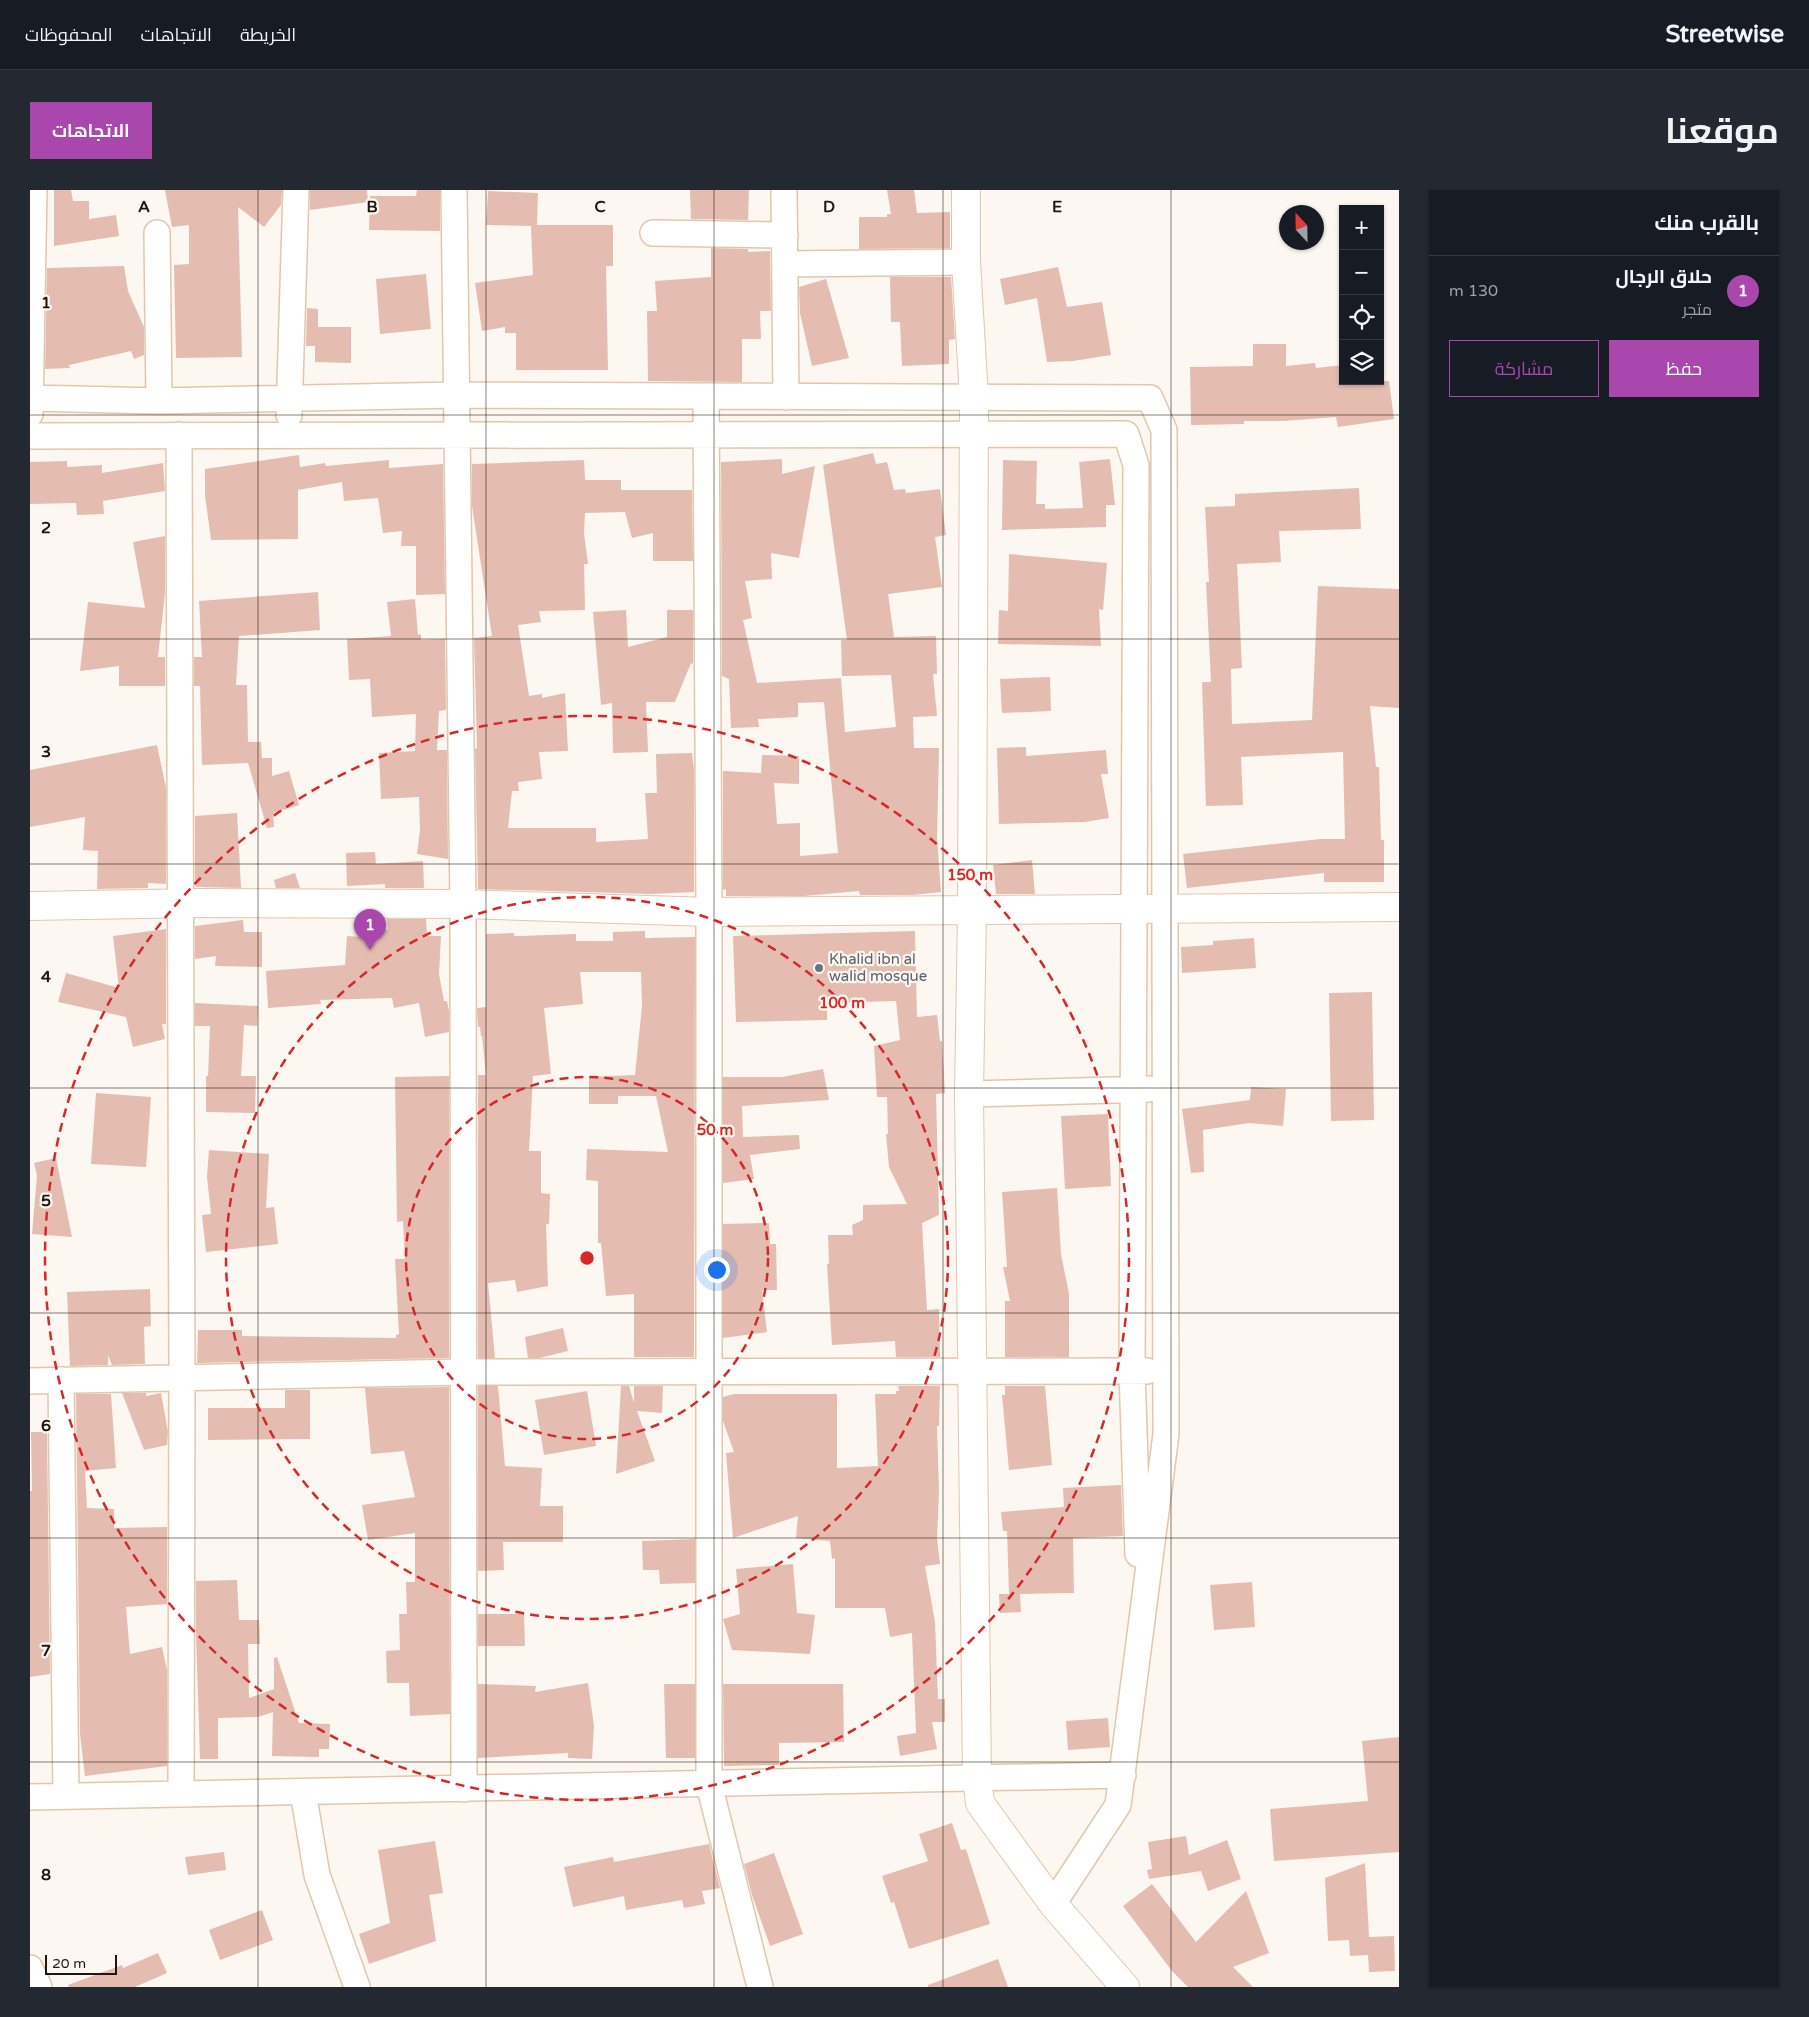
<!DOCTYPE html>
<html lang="ar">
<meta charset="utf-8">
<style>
body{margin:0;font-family:"Varela Round",Cairo,sans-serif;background:#242831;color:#f1f3f6;direction:rtl}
.controls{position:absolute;right:15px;top:15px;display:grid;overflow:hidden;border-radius:0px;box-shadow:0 1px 4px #0004}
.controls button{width:45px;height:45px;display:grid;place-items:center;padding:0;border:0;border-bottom:1px solid #363941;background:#171b24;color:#f1f3f6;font:25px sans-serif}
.compass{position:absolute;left:1249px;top:15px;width:45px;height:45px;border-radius:50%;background:#171b24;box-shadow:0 1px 4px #0004;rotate:338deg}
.scale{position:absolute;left:15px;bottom:12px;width:72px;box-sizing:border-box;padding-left:5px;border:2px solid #20160c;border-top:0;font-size:14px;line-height:18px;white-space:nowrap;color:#20160c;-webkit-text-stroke:4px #fcf7f1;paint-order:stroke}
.you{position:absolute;left:686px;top:1079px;width:18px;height:18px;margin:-12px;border:4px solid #fff;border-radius:50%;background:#1a73e8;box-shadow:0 0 0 8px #1a73e833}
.badge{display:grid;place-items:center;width:32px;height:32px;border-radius:50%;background:#a947ad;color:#fff;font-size:16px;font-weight:700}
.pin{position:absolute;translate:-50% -41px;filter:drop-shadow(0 1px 2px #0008)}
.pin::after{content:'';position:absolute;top:26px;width:18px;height:15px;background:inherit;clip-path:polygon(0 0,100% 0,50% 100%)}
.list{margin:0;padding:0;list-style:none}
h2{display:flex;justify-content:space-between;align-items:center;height:65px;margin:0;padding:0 20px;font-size:21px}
h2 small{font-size:16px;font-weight:400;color:#9ea1a6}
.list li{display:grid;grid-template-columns:32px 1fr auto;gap:15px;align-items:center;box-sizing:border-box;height:70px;padding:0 20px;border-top:1px solid #363941}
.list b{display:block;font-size:19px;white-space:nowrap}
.list p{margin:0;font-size:16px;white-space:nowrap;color:#9ea1a6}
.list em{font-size:16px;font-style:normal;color:#9ea1a6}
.actions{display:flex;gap:10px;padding:15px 20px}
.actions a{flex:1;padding:11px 0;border:1px solid #a947ad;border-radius:0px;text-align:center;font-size:18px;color:#a947ad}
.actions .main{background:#a947ad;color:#fff}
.icon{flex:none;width:28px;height:28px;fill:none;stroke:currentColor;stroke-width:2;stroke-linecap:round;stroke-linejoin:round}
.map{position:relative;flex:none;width:1369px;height:1797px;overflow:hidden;direction:ltr;border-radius:0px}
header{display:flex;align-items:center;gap:30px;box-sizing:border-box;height:70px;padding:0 25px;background:#171b24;border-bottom:1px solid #363941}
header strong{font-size:24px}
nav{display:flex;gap:28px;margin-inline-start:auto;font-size:18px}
.intro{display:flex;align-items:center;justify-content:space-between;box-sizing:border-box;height:120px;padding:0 30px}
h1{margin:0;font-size:35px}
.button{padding:12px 22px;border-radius:0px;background:#a947ad;color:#fff;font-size:18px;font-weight:700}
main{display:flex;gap:30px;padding:0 30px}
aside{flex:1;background:#171b24;border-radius:0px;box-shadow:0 1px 4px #0004}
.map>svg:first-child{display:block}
.building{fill:#e4bdb0}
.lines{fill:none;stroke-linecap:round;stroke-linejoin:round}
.street-casing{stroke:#e2c7ab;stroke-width:28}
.secondary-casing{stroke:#e2c7ab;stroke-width:30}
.street{stroke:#fff;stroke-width:25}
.secondary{stroke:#fff;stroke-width:28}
.grid{fill:none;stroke:#20160c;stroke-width:1;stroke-opacity:0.55}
.ring{fill:none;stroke:#d62828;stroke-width:2.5;stroke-dasharray:9 6}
.worship-dot{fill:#6b7280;stroke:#fcf7f1;stroke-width:2}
.labels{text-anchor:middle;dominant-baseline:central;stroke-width:4.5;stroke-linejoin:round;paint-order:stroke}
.worship-label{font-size:15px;fill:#5b616d;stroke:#fcf7f1;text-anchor:start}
.grid-label{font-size:16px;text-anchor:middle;font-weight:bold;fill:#20160c;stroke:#fcf7f1;stroke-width:4.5;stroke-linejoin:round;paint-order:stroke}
.centre{fill:#d62828;stroke:#fcf7f1;stroke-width:2.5}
.ring-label{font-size:15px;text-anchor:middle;font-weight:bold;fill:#d62828;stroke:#fcf7f1;stroke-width:4.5;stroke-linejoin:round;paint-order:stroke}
</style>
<header>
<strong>Streetwise</strong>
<nav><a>الخريطة</a><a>الاتجاهات</a><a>المحفوظات</a></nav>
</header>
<div class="intro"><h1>موقعنا</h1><a class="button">الاتجاهات</a></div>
<main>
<aside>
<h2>بالقرب منك<small></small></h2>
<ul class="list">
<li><span class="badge">1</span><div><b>حلاق الرجال</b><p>متجر</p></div><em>130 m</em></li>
</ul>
<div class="actions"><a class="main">حفظ</a><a>مشاركة</a></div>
</aside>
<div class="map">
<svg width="1369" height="1797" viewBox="0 0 1369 1797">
<rect width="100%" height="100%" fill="#fcf7f1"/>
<path class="building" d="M 24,0 L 41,0 L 43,11 L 59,11 L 59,29 L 86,25 L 89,46 L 24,56 Z
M 135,0 L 252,0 L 251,15 L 234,37 L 208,17 L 212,167 L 146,168 L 144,75 L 159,74 L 159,35 L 142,37 Z
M 280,0 L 337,0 L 338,12 L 280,20 Z
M 387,0 L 410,0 L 410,41 L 339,40 L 340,6 L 386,6 Z
M 660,0 L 719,0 L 718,30 L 661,29 Z
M 857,0 L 884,0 L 887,23 L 920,22 L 920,58 L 829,59 L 829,27 L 857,27 L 857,24 L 861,24 Z
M 458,1 L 508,3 L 507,35 L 583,35 L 583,76 L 576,76 L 578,180 L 486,180 L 486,143 L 475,143 L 475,137 L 452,141 L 445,93 L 503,85 L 501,36 L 456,35 Z
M 681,58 L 718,59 L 718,62 L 740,61 L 741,121 L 730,121 L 731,149 L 712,149 L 712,192 L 618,191 L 617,121 L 627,121 L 625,91 L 681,87 Z
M 94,76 L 98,101 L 114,137 L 114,165 L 104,169 L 101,161 L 39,175 L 40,178 L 15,179 L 17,78 Z
M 1028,77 L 1037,117 L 1072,112 L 1081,165 L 1043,171 L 1017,172 L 1007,108 L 975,115 L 970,89 Z
M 396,84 L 401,139 L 350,144 L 346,89 Z
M 860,87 L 921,87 L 925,149 L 919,150 L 919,174 L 872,176 L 870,132 L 861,132 Z
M 796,89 L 819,168 L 782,176 L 770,123 L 769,97 Z
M 277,118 L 288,119 L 288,137 L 321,137 L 321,173 L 285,172 L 285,156 L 276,156 Z
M 1223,154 L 1256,154 L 1256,176 L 1285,173 L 1286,178 L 1313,175 L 1313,191 L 1359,191 L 1364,229 L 1308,237 L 1306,227 L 1254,231 L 1214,231 L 1214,234 L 1161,235 L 1160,177 L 1223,176 Z
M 843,263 L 846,274 L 857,272 L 864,300 L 875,299 L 876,303 L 910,299 L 916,345 L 905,347 L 912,397 L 858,404 L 864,447 L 906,446 L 907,484 L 903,484 L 907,526 L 883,527 L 884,558 L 909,558 L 907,648 L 911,702 L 882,705 L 830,705 L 829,701 L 774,706 L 696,706 L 696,699 L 693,700 L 693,581 L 731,583 L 732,565 L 769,566 L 769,594 L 744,593 L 747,634 L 770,633 L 770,666 L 808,663 L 794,512 L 768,513 L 768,527 L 728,529 L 729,537 L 701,538 L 699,489 L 692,486 L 691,272 L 752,269 L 752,284 L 785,276 L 769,368 L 741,363 L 742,389 L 715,391 L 722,428 L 713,430 L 727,493 L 811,488 L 815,542 L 866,537 L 861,485 L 812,486 L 811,450 L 817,450 L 793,275 Z
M 269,265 L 270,277 L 295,273 L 296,276 L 359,270 L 359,278 L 413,274 L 415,404 L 386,405 L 386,356 L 371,356 L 372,341 L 353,343 L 348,308 L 314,311 L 312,292 L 268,300 L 268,349 L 181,350 L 175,305 L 175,279 Z
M 1080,269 L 1085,315 L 1076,315 L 1076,337 L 972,340 L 973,270 L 1007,271 L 1006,314 L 1015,314 L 1015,319 L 1053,318 L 1049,272 Z
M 554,270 L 555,290 L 591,290 L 591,300 L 662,300 L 663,371 L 623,371 L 623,343 L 602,348 L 595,322 L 555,323 L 554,344 L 558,374 L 554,374 L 555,420 L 509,421 L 511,432 L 488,435 L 499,506 L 512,504 L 512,508 L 535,503 L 538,561 L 509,562 L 512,589 L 488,592 L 489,601 L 482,601 L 478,638 L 566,638 L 566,652 L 618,649 L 615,603 L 627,603 L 626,564 L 662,563 L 664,579 L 664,702 L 621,704 L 448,699 L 445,559 L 447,558 L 444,448 L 462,446 L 442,316 L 442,274 Z
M 37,271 L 37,277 L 72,275 L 72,283 L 133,273 L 135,301 L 73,311 L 74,324 L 47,325 L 46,313 L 0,314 L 0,272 Z
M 1329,298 L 1331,339 L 1249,341 L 1251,372 L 1207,374 L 1212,478 L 1201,479 L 1202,534 L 1282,530 L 1288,396 L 1369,399 L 1369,518 L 1340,516 L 1346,577 L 1349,577 L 1351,650 L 1354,650 L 1354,692 L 1294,692 L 1294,683 L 1157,698 L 1153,664 L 1291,649 L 1315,649 L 1313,562 L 1211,567 L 1213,615 L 1176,616 L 1172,492 L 1181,492 L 1176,392 L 1179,392 L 1175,317 L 1205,316 L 1205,304 Z
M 135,346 L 135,403 L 128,467 L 135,467 L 135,496 L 89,496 L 89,476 L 50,481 L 58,412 L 115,418 L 103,352 Z
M 979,364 L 1077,373 L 1073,420 L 1069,419 L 1071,456 L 968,454 L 969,420 L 978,421 Z
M 288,402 L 290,440 L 209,446 L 206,495 L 217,495 L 218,552 L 231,552 L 232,568 L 242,568 L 242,586 L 259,581 L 269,615 L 243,623 L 244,637 L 237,638 L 218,573 L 172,575 L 170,496 L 164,496 L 164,467 L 172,467 L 169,411 Z
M 385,409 L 388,445 L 391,444 L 391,450 L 415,449 L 416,520 L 409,521 L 407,560 L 417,560 L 418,669 L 387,664 L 390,640 L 389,607 L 351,609 L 349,563 L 385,561 L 386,524 L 342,527 L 340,489 L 319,490 L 317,449 L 361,446 L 357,412 Z
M 596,420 L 598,457 L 637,447 L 637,420 L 663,420 L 663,474 L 661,473 L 645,512 L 616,512 L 618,562 L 583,563 L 582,513 L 571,515 L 563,422 Z
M 1020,487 L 1021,521 L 972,523 L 970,489 Z
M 127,555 L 136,598 L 136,694 L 118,693 L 118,698 L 67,699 L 68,661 L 53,660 L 55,627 L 0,637 L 0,580 Z
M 996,557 L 996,566 L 1076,560 L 1078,584 L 1071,584 L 1079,628 L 1055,632 L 969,634 L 967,558 Z
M 207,623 L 211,698 L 167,697 L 165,695 L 165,626 Z
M 345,662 L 346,674 L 393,671 L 394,698 L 355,698 L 355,694 L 317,696 L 316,663 Z
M 1002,670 L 1005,704 L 966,704 L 963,675 Z
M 265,683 L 270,698 L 246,698 L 244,690 Z
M 357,729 L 396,729 L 397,746 L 411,746 L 409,784 L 414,811 L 417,811 L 419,821 L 419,842 L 395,847 L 389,813 L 364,818 L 362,808 L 290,810 L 291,814 L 238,818 L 236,781 L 315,775 L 317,746 L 331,747 L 358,739 Z
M 213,730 L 214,742 L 232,742 L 232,777 L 185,776 L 186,766 L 165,769 L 165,736 Z
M 136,739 L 136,834 L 132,834 L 135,849 L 103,857 L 96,827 L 28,812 L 36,783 L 89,798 L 83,746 Z
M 615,741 L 615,748 L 665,747 L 664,1167 L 604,1167 L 604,1104 L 576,1106 L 571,1053 L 568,1053 L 568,991 L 556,990 L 557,959 L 638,962 L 626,906 L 588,906 L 588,914 L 559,914 L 559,887 L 605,885 L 612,816 L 611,782 L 550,782 L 553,814 L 514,818 L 521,884 L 503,886 L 499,961 L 511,961 L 511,1003 L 520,1004 L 519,1034 L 516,1034 L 518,1096 L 487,1102 L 485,1090 L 458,1093 L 465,1168 L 448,1168 L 448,885 L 456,885 L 452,846 L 451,846 L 450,837 L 448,837 L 447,818 L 456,817 L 456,744 L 484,743 L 484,746 L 490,746 L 546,744 L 546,751 L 583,751 L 583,742 Z
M 885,741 L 887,827 L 907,825 L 910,851 L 912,851 L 915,903 L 906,904 L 909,1025 L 892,1033 L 897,1120 L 909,1119 L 910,1167 L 866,1167 L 865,1151 L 802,1155 L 797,1074 L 799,1074 L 798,1045 L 823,1045 L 822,1035 L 833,1030 L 833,1015 L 877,1014 L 859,977 L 856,944 L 858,944 L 857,907 L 847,907 L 844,856 L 870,850 L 866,811 L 797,813 L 797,830 L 706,832 L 703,746 Z
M 1224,748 L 1226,778 L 1152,783 L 1151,757 L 1183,755 L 1183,751 Z
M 1342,802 L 1344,930 L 1301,931 L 1299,803 Z
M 165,813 L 228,816 L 227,836 L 214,835 L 211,886 L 226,886 L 225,923 L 176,922 L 176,886 L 178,886 L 180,836 L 165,836 Z
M 793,879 L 799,910 L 712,916 L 713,947 L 769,945 L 770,959 L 720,965 L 724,989 L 693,993 L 693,887 L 752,887 Z
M 419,886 L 419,1168 L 167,1173 L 168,1140 L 212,1140 L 212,1146 L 366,1148 L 366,1145 L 369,1144 L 365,1069 L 375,1069 L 373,1031 L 367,1032 L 365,887 Z
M 1221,897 L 1256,899 L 1253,936 L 1219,933 L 1173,940 L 1174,982 L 1161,983 L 1152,919 L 1220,910 Z
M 66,903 L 121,907 L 116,977 L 61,974 Z
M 1078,924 L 1081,996 L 1035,999 L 1031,926 Z
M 179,960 L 239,964 L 236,1018 L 244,1017 L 248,1054 L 176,1062 L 172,1025 L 181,1024 L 177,987 Z
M 26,968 L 42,1047 L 2,1044 L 7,985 L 4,973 Z
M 1027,998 L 1031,1064 L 1039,1104 L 1039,1167 L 975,1167 L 975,1111 L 980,1111 L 973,1077 L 977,1077 L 972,1002 Z
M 739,1033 L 740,1054 L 746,1054 L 747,1100 L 732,1100 L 737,1142 L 693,1148 L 693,1034 Z
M 120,1099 L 121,1136 L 114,1137 L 115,1174 L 82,1175 L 78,1165 L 78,1175 L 40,1176 L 37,1102 Z
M 533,1138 L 538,1161 L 509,1168 L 498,1168 L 495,1147 Z
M 448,1196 L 468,1196 L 475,1276 L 512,1278 L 510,1316 L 533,1316 L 533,1352 L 473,1352 L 474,1380 L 448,1381 Z
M 591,1196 L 599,1196 L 604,1213 L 604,1196 L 633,1196 L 632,1223 L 607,1221 L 625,1271 L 586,1284 Z
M 868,1196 L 910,1196 L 909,1236 L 907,1236 L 909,1301 L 907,1348 L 910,1374 L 895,1376 L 905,1432 L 908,1509 L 915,1509 L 915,1532 L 902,1532 L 907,1559 L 870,1566 L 867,1546 L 886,1543 L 882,1443 L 860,1447 L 855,1418 L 805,1418 L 805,1368 L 802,1369 L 800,1351 L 766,1348 L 768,1326 L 703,1348 L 696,1263 L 704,1262 L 693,1231 L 693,1207 L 704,1204 L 807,1204 L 807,1278 L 848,1276 L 845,1204 L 866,1204 L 866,1201 L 869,1201 Z
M 975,1196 L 1015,1196 L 1022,1275 L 979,1280 L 972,1205 L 975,1205 Z
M 419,1197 L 420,1524 L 380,1526 L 379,1493 L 357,1493 L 356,1461 L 370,1460 L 369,1424 L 377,1424 L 376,1392 L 385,1392 L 385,1343 L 338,1350 L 332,1315 L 385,1307 L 374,1261 L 341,1264 L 335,1198 Z
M 255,1200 L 280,1200 L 280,1249 L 178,1250 L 178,1218 L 255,1218 Z
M 557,1201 L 566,1256 L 514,1265 L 505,1210 Z
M 92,1203 L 116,1203 L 116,1206 L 131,1203 L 138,1242 L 137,1255 L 114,1260 Z
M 46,1204 L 81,1204 L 86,1278 L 55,1281 L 57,1318 L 84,1319 L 84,1338 L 137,1337 L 137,1414 L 96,1417 L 100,1464 L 132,1457 L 137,1480 L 137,1576 L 55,1586 L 50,1544 Z
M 1,1242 L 17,1242 L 20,1484 L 0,1487 L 0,1301 L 2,1301 Z
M 1091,1295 L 1093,1346 L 1043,1348 L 1044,1403 L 990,1404 L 991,1422 L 970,1423 L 969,1404 L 979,1404 L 977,1341 L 973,1341 L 971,1322 L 1034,1317 L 1033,1298 Z
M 665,1349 L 665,1393 L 630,1394 L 629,1380 L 613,1380 L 612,1351 Z
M 763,1374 L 767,1423 L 785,1425 L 780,1464 L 702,1460 L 693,1429 L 710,1424 L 706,1379 Z
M 207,1390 L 209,1430 L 229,1430 L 230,1454 L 218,1454 L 219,1508 L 244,1499 L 244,1468 L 247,1467 L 269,1533 L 300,1534 L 299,1559 L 289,1559 L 289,1567 L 242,1566 L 243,1522 L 228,1527 L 188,1528 L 188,1569 L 170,1569 L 166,1444 L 166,1391 Z
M 1222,1392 L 1225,1437 L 1184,1440 L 1180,1395 Z
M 448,1424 L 494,1424 L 495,1456 L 448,1456 Z
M 558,1493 L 564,1536 L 562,1569 L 538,1568 L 538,1563 L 448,1568 L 448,1494 L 506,1496 L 505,1502 Z
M 634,1494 L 665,1494 L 665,1568 L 636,1568 Z
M 693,1494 L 813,1494 L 814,1552 L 749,1553 L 749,1575 L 694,1576 Z
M 1078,1528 L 1080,1557 L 1038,1560 L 1036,1531 Z
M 1369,1547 L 1369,1662 L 1244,1671 L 1240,1619 L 1338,1611 L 1332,1551 Z
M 922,1633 L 931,1660 L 936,1659 L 960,1734 L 879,1759 L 864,1712 L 861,1713 L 852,1686 L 898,1671 L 889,1644 Z
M 1156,1646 L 1159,1665 L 1197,1650 L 1211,1689 L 1178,1701 L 1171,1681 L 1119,1689 L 1117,1680 L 1122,1679 L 1118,1652 Z
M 405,1651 L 413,1703 L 399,1705 L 406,1751 L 339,1774 L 329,1744 L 360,1733 L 348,1660 Z
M 679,1654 L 690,1698 L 672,1701 L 675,1714 L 654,1718 L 652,1710 L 596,1720 L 594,1706 L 543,1717 L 534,1677 L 583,1667 L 584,1672 Z
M 194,1662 L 196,1680 L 158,1685 L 155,1667 Z
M 744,1663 L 773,1744 L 740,1756 L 722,1705 L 714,1674 Z
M 1335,1673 L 1339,1747 L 1364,1746 L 1365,1781 L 1339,1782 L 1338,1765 L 1320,1766 L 1319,1750 L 1298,1751 L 1295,1688 Z
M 1122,1694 L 1166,1752 L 1216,1701 L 1239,1763 L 1203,1777 L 1223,1797 L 1158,1797 L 1142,1781 L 1093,1716 Z
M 232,1720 L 243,1750 L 190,1770 L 179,1740 Z
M 128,1763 L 137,1783 L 105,1797 L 39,1797 L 38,1795 L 92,1775 L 93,1778 Z
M 968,1769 L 978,1797 L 898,1797 L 898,1795 Z"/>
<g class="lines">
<defs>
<path id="street" d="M 424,0 L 433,714 L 434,1599
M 754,0 L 756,207
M 127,43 L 129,211
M 623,43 L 755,45
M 755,74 L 936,72
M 676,207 L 679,722 L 679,1594 L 730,1797
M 0,208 L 129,211 L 426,205 L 1120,208 L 1134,240 L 1136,1244 L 1088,1615 L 1023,1714
M 0,224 L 4,0
M 259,225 L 266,0
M 149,245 L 152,1188 L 151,1604
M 0,246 L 1096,244 L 1106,275 L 1102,1181 L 1108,1364
M 939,904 L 1119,899
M 31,1190 L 36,1606
M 0,1191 L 433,1182 L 1117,1181
M 273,1602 L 287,1685 L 327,1797
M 0,1607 L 1093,1585
M 0,1778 L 9,1797"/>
<path id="secondary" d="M 936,0 L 936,72 L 944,208 L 942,721 L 939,904 L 947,1588 L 950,1613 L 1023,1714 L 1095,1797
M 0,716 L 170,713 L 433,714 L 679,722 L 1369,717"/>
</defs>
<use href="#street" class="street-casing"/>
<use href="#secondary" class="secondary-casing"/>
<use href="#street" class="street"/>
<use href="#secondary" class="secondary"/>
</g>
<path class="grid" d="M 228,0 L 228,1797M 456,0 L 456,1797M 684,0 L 684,1797M 913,0 L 913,1797M 1141,0 L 1141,1797M 0,225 L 1369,225M 0,449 L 1369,449M 0,674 L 1369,674M 0,898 L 1369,898M 0,1123 L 1369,1123M 0,1348 L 1369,1348M 0,1572 L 1369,1572"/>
<g class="ring">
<circle cx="557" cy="1068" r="181"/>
<circle cx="557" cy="1068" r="361"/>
<circle cx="557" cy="1068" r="542"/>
</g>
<circle class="worship-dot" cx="789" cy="778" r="5"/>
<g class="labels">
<g class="worship-label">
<text x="799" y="769">Khalid ibn al<tspan x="799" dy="17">walid mosque</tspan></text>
</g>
</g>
<g class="grid-label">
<text x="114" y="22">A</text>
<text x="342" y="22">B</text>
<text x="570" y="22">C</text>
<text x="799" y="22">D</text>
<text x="1027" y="22">E</text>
<text x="16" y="118">1</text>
<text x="16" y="343">2</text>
<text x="16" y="567">3</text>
<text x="16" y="792">4</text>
<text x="16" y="1016">5</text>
<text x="16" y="1241">6</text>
<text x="16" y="1466">7</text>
<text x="16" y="1690">8</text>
</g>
<circle cx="557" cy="1068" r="8" class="centre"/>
<g class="ring-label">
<text x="940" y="690">150 m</text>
<text x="812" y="818">100 m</text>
<text x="685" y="945">50 m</text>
</g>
</svg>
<div class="controls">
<button>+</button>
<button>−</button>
<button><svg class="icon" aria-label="locate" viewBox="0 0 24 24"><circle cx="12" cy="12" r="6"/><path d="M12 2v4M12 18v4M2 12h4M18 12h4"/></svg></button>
<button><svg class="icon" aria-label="layers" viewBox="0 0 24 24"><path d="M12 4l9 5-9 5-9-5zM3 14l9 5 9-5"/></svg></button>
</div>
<svg class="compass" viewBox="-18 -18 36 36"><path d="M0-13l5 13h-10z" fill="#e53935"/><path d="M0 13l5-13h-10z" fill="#9ea1a6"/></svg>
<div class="scale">20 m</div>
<div class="you"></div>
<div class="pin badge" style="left:340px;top:760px">1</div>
</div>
</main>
